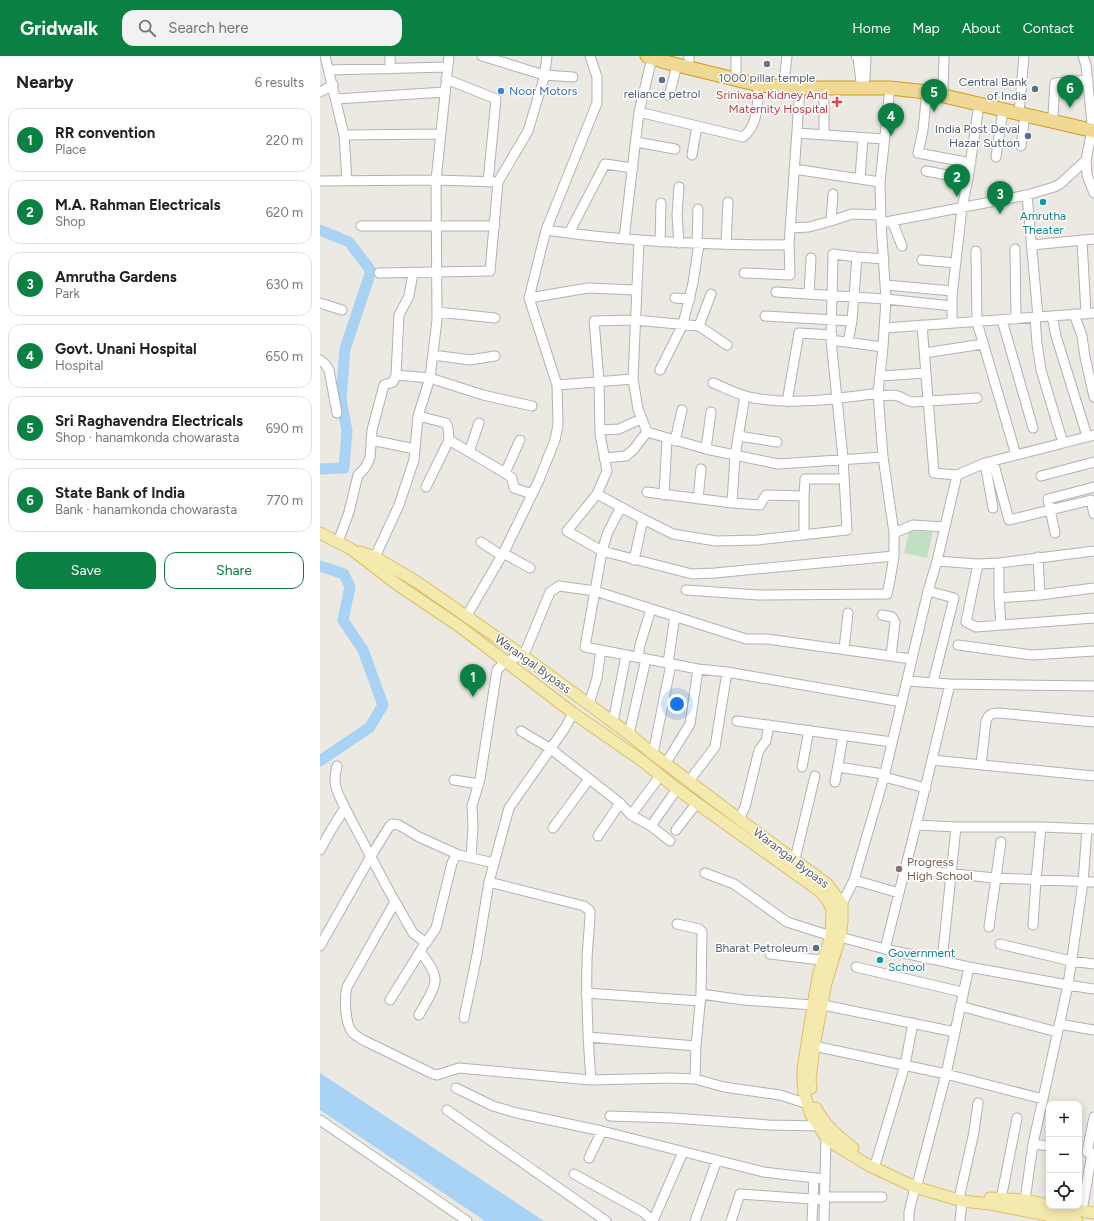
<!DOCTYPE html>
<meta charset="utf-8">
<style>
body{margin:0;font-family:Figtree,sans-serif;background:#f2f2f2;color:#222}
.controls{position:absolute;right:12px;bottom:12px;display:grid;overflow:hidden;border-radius:8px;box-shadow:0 2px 10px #0003}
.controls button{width:36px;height:36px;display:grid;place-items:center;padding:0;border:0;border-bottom:1px solid #e0e0e0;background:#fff;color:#222;font:20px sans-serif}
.you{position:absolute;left:357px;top:648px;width:14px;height:14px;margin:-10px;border:3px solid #fff;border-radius:50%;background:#1a73e8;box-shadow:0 0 0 6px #1a73e833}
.badge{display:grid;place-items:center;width:26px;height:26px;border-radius:50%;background:#0b8043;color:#fff;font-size:13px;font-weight:700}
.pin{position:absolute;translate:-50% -33px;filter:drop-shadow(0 1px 2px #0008)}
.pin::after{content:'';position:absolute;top:21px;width:14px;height:12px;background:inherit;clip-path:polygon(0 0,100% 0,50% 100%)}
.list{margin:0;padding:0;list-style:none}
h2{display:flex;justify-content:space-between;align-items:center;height:52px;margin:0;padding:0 16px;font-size:17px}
h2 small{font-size:13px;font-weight:400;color:#767676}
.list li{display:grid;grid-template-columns:26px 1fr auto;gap:12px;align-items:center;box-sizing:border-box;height:64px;margin:0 8px 8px;padding:0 8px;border:1px solid #e0e0e0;border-radius:12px}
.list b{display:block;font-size:15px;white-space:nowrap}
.list p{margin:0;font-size:13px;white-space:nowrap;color:#767676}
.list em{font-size:13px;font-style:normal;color:#767676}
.actions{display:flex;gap:8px;padding:12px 16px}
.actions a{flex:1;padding:9px 0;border:1px solid #0b8043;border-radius:12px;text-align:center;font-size:14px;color:#0b8043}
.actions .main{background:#0b8043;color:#fff}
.icon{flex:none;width:22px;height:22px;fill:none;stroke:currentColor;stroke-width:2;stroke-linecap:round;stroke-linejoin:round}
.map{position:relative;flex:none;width:774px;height:1165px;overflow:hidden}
header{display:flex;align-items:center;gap:24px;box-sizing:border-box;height:56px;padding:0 20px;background:#0b8043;color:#fff}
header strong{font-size:19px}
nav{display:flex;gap:22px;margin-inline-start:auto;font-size:14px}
.search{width:280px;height:36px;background:#f2f2f2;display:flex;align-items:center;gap:10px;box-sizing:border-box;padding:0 14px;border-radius:12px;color:#767676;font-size:15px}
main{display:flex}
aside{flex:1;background:#fff}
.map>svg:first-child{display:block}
.green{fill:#c1e0c2}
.water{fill:#a9d3f4}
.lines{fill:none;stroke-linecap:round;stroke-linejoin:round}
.river{stroke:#a9d3f4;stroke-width:11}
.minor-casing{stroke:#b0b2b6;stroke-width:11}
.major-casing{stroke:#dfbf67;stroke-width:13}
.highway-casing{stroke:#d39b1b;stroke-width:15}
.minor{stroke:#fff;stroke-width:9}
.major{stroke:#f5eaae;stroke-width:11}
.highway{stroke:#f0d995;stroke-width:13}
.worship-dot{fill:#6b7280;stroke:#fff;stroke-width:1.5}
.service-dot{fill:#5c6f8a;stroke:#fff;stroke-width:1.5}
.shop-dot{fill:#3f7fe0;stroke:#fff;stroke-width:1.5}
.health-dot{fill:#e0444e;stroke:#fff;stroke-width:1.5}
.culture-dot{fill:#0f9aa8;stroke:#fff;stroke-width:1.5}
.education-dot{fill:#8d6e63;stroke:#fff;stroke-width:1.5}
.labels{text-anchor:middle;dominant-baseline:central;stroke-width:3;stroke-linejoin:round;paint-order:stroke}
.worship-label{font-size:12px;fill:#5b616d;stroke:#fff}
.service-label{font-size:12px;fill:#4e5e75;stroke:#fff;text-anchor:end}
.shop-label{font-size:12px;fill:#366cbe;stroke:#fff;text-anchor:start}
.health-label{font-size:12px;fill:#be3a42;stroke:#fff;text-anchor:end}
.culture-label{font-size:12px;fill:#0d838f;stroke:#fff}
.street-label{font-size:12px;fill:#5a5d61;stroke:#fff}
.education-label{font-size:12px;fill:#785e54;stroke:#fff;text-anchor:start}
</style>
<header>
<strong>Gridwalk</strong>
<div class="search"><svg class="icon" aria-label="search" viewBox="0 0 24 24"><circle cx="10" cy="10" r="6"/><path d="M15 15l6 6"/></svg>Search here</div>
<nav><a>Home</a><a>Map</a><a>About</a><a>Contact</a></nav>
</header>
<main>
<aside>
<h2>Nearby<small>6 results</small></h2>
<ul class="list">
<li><span class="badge">1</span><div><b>RR convention</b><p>Place</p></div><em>220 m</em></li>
<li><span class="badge">2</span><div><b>M.A. Rahman Electricals</b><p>Shop</p></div><em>620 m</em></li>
<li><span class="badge">3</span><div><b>Amrutha Gardens</b><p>Park</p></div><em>630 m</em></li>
<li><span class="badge">4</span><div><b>Govt. Unani Hospital</b><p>Hospital</p></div><em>650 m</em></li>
<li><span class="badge">5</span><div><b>Sri Raghavendra Electricals</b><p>Shop · hanamkonda chowarasta</p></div><em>690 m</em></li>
<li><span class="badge">6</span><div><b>State Bank of India</b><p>Bank · hanamkonda chowarasta</p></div><em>770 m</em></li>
</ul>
<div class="actions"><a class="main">Save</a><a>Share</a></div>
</aside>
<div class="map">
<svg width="774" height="1165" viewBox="0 0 774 1165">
<rect width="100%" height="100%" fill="#ebe9e2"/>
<path class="green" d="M 589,475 L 613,476 L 607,502 L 584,497 Z"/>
<path class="water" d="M 0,1017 L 224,1165 L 165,1165 L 0,1054 Z"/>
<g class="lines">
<path class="river" d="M 0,174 L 29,186 L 51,215 L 25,293 L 21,343 L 27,375 L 24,412 L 0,413
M 0,510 L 24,518 L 30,531 L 23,564 L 43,594 L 63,649 L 50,671 L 0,705"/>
<defs>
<path id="minor" d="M 5,0 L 24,79 L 27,125
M 70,0 L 70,13
M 162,0 L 224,19 L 253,21
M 536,0 L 538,2 L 541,26
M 763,0 L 766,9 L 772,67
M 369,4 L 369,0
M 9,14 L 128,11
M 416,16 L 416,0
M 126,23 L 176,43 L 168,126
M 545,23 L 546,0
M 464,25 L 467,0
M 623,34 L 624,0
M 0,36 L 13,29
M 607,36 L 603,74 L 598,97 L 651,107
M 349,40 L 357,9
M 16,43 L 125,36
M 319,56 L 423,81 C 439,69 437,46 439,29
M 699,57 L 704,0
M 733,59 L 735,27 L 768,24
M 772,74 L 766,104 L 767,119 L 774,137
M 477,77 L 564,83
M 24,79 L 121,78
M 504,79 L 504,45
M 316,86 L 355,93
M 701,90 L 705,59
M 372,99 L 377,70
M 676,101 L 683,54
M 474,113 L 560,126
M 606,115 L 648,123
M 540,123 L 543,82
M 0,125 L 116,124 L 178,126
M 707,139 L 718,261
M 511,165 L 532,158 L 561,159
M 572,165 L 582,190
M 561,167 L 707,139 L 734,131 L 740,128 L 766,104
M 41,170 L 175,170
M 470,172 L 489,171 L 511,165 L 513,138
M 226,174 C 307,186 388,189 469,189
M 249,177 L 285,108 L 313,112
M 304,183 L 319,56 L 332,2
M 762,184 L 766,258
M 319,185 L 313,323 L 318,353 L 327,376 L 386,393 L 458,408 L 563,401
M 340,186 L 341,147
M 359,187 L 357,159 L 359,131
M 377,188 L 378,153
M 406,189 L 408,146
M 712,189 L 774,183
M 695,193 L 696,263
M 656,195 L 657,266 L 696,399
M 602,204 L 636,207
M 59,217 L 170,215 L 178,126 L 208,75 L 224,22 L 227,0
M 93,217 L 89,240 L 79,259 L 76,319 L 110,322 L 163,339 L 212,350
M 424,217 L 470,219 L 469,189 L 480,32
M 566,229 L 632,235
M 456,236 L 566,243 L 632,250
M 489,238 L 491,202
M 209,242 L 268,232 L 316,234
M 355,242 L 370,243
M 0,247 L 22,254
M 117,256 L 175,262
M 754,258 L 762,280 L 765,301 L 774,341
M 445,260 L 532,265 L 537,201
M 732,260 L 736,280 L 767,380
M 715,261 L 717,288 L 721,314 L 743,387
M 682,264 L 713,372
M 632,267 L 632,240 L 642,152 L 648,123 L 659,48
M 602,269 L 614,417 L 637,419
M 379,270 L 391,238
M 564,272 L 774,257
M 511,284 L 563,291
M 528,286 L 532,265
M 407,289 L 379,270 L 315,264 L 274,265 L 279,325 L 280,378 L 287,415 L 277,438 L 247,475 L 282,495 L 372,518 L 395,517 L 574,500
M 605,297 L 663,288
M 113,299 L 150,304 L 175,300
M 0,304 L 5,308 L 9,314 L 17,357
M 340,314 L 363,268 L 373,227 L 379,188
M 560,320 L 606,317
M 393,327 C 406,332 420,340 434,342 C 475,349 517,343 558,337
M 237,329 L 313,323
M 558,340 C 564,340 572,338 578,340 C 584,342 586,345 593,346 L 657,342
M 467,346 L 479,277 L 512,279
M 98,360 L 126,367 L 128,372 L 129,384 L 185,417 L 200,384
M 280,374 L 299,373 L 321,363
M 418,380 L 457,386
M 51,384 L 95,393
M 355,385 L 362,354
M 386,393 L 391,356
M 149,396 L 159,367
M 284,402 L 306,400 L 313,394 L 327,376
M 673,405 L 689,464 L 771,444 L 774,458
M 665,407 L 673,452
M 185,417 L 192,422 L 194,432 L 212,438
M 721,420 L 774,406
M 106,431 L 129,384
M 327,436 L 412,447 L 440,449 L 446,439 L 484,440 L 485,423 L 524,423
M 277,438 L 323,463 L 353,478 L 396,485 L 438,484 L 527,474 L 523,402 L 511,284 L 513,198 L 537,201 L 564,203
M 344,439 L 347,383
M 378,443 L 381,413
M 412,447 L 415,400 L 425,340
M 301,451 L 288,476 L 282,495 L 265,591 L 378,613 L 407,616 L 582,646
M 574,477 L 593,469 L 625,471
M 735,477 L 728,443 L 774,431
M 484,479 L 484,440
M 18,486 L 29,456 L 38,419 L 45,412 L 50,402 L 52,374 L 64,329 L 73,326 L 76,319
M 161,486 L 182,500
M 183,497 L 210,512
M 55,501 L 79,449 L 94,404 L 98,360 L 110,322 L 117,264 L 116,124 L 129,0
M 718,501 L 720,539
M 314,504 L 323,463
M 617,505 L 658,508 L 679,507 L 774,495
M 679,507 L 679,542 L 681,569
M 658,508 L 646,566 L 656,571 L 774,562
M 366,534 L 438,539 L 567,538 L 570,524 L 574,500 L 574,477 L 563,401 L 558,337 L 563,291 L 566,243 L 561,167 L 560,126 L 570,32
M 608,535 L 634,542 L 613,626
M 679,542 L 720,539 L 774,532
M 562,559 L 572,561 L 575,566 L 571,600
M 146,561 L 185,494 L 219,424 L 235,384 L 238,369 L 237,329 L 209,242 L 226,174 L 277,47 L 277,21 L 270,0
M 638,589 L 712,599 L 774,595
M 524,593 L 528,557
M 318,601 L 320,589 L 331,553
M 348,607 L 355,560
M 587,625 L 630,628 L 774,630
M 269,648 L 277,622 L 281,594
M 417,665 L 572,686
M 293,666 L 306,599
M 201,675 L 231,693 L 300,747 L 278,780
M 309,678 L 326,603
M 333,698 L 351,608
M 612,704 L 774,720
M 346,707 L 370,668 L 378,613
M 661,709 L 666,665 C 669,658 672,657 679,657 L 774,666
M 17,710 C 12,729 17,735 25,752
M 482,711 L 489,674
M 518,711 L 564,718
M 564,721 L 606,732
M 134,724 L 159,728
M 369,725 L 395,691 L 407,616
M 515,726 L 523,680
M 300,747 L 311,759 L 331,770 L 350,785
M 311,759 L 340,720
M 419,763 L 425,751 L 439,694 L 446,685 L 449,669
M 597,769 L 636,771 L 721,771
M 331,770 L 357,733
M 233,772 L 269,723
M 356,774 L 377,747
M 0,794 L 11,774 L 25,752 L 69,835 L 93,877 L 106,887 L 116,872 L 132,807 L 135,801 L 139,799 L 174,807
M 151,801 L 153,770 L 152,750 L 160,723 L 177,614 L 185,606 L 202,599 L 206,594 L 230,536 L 239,530 L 275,535 L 426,583 L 447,583 L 592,603
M 475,803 L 495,720
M 585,813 C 601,752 615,690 630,628
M 385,817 L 414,828 L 467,866 L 511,880 L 520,881 L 565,893 L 649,911 L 748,929 L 763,826 L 767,773
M 534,824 L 579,837
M 169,826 L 264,850 L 270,855 C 270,872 267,890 267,907 C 266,946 268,985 271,1024
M 75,846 L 27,931 C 24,942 25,969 33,977 C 36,980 40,982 43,984 L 113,1018 L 117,1019 L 139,1012 L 271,1024 L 351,1022 L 375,1023 L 404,1031 L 460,1039 L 488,1048
M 517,851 L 522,848 L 534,824 L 564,721 L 608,535 L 617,505 L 637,419 L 665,407 L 774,379
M 357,868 L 379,873 L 382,876 L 381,938
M 713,869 L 716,824 L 721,771 L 774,773
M 669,871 L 681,786
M 680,888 L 751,905 L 774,908
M 0,890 L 51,800 L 69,771 L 72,768 L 79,769 L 99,781 L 139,799
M 565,893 L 585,813 L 675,822 L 774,826
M 450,898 L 509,905
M 622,905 L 636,771
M 536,911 L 642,936
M 266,937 L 380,945
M 70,944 L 103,891
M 503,949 L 635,976 L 649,911
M 640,950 L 737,976
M 99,959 C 103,951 116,932 115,924 C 115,914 106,903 100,896
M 144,962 L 157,899 L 169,826 L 189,752 L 245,672 L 253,657
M 739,968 L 774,974
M 268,981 L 376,990
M 494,990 L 626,1018 L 723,1043
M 375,1023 L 376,990 L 381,938 L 424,944 L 493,949
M 136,1032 L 173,1050 L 197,1057 L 282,1075 L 443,1116 L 504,1123
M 127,1054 L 286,1165
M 290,1060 L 353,1062 L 449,1069 L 498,1070
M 0,1064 L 147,1165
M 713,1088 L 748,929 L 774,933
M 767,1096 L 774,1061
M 269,1102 L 282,1075
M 556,1106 L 585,1009 L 593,967
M 254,1118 L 323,1156 L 333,1165
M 598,1125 L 626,1018 L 635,976
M 640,1138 L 654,1076 L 658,1047
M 508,1141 L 562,1141
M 681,1143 L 697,1062
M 705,1144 L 713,1088 L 729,1090
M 762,1155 L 772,1097
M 333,1165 L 363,1096
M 375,1165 L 397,1104
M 411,1165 L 420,1138 L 505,1144
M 492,1165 L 494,1122
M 504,1165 L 506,1081 L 508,1077
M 589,1165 L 589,1156 L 595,1131
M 640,1165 L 642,1145"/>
<path id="major" d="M 0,477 L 31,493 L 78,529 L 139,570 L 253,657 L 321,704 L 357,733 L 497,833 L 507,843 L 512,854 L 511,880 L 499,917 L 493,949 L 483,1013 L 483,1026 L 484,1036 L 491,1059 L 506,1081 L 517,1090 L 548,1109 L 595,1131 L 642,1145 L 670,1148 L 757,1165
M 40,496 L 55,501 L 97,526 L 202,599 L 309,678 L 333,698 L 419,763 L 507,828 L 522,848 L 522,866 L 520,881 L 506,927 L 494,990 L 490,1024 L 491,1032
M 496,1052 C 504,1069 519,1081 533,1092
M 670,1142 L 705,1144 L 729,1149
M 735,1150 L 774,1157"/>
<path id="highway" d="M 327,0 L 345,6 L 439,29 L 480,32 L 570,32 L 607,36 L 774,75"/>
</defs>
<use href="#minor" class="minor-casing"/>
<use href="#major" class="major-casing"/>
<use href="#highway" class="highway-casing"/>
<use href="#minor" class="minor"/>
<use href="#major" class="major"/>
<use href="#highway" class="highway"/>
</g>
<circle class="worship-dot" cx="447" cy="8" r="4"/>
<g class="service-dot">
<circle cx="342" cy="24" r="4"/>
<circle cx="715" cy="33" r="4"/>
<circle cx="708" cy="80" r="4"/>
<circle cx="496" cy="892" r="4"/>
</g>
<circle class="shop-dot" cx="181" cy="35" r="4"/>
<path class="health-dot" d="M515 40h4v4h4v4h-4v4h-4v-4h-4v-4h4z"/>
<g class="culture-dot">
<circle cx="723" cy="146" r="4"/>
<circle cx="560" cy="904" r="4"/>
</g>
<circle class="education-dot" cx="579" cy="813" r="4"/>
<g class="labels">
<g class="worship-label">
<text x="447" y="22">1000 pillar temple</text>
</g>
<g class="service-label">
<text x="707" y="26">Central Bank<tspan x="707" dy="14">of India</tspan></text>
<text x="342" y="38" text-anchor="middle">reliance petrol</text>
<text x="700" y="73">India Post Deval<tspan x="700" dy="14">Hazar Sutton</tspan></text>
<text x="488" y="892">Bharat Petroleum</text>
</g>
<g class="shop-label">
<text x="189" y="35">Noor Motors</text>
</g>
<g class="health-label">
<text x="508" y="39">Srinivasa Kidney And<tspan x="508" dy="14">Maternity Hospital</tspan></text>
</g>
<g class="culture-label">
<text x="723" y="160">Amrutha<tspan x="723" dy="14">Theater</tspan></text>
<text x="568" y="897" text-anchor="start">Government<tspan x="568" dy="14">School</tspan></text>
</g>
<g class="street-label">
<text transform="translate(213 608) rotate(36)">Warangal Bypass</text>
<text transform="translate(471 802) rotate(37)">Warangal Bypass</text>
</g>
<g class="education-label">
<text x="587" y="806">Progress<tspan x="587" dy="14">High School</tspan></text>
</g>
</g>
</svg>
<div class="controls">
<button>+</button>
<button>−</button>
<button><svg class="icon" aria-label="locate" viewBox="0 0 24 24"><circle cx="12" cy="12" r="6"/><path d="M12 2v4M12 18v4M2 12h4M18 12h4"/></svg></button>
</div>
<div class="you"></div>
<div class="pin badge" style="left:153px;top:641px">1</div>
<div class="pin badge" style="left:637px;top:141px">2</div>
<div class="pin badge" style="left:680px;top:158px">3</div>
<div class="pin badge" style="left:571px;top:80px">4</div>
<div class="pin badge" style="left:614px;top:56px">5</div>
<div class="pin badge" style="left:750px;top:52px">6</div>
</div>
</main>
